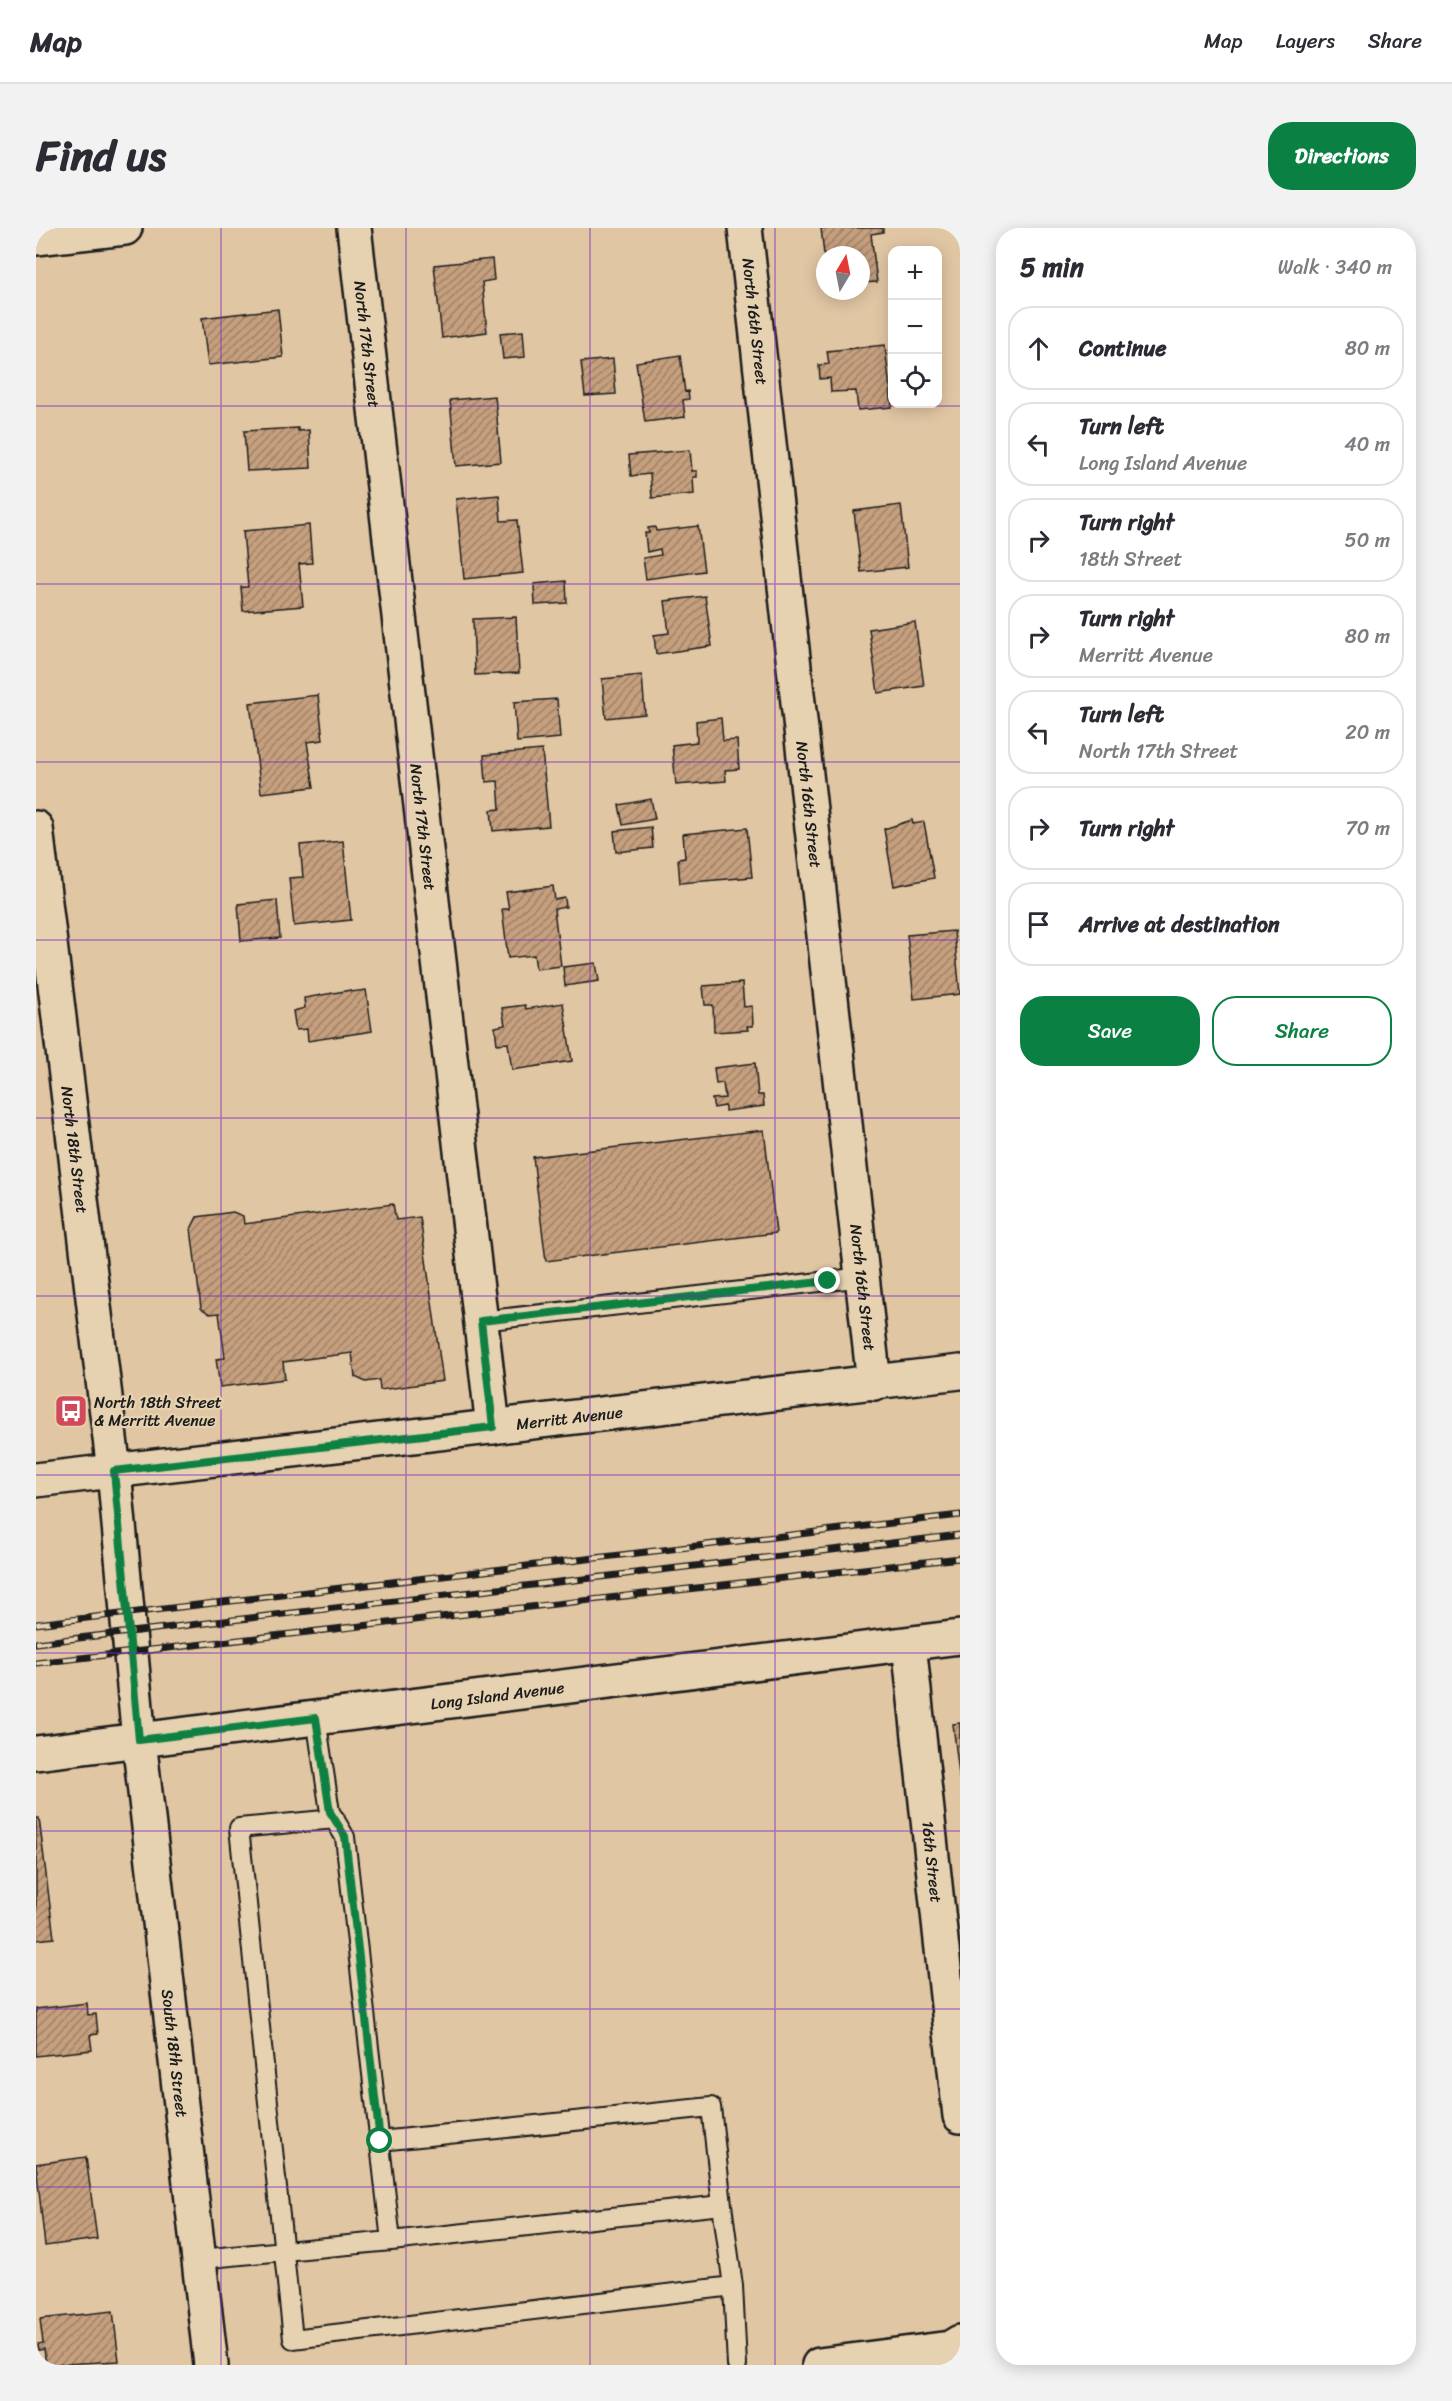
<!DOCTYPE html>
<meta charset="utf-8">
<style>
body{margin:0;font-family:Sriracha,sans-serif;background:#f2f2f3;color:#2b2b33}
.controls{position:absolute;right:18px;top:18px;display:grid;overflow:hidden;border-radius:12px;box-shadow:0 3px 15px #0003}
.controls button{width:54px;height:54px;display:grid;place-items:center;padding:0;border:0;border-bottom:2px solid #e1e1e2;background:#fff;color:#2b2b33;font:30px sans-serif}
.compass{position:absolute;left:780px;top:18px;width:54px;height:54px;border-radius:50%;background:#fff;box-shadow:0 3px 15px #0003;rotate:10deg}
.stop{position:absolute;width:18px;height:18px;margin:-14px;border:4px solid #0b8043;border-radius:50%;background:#fff}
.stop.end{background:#0b8043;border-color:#fff;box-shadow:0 2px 6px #0008}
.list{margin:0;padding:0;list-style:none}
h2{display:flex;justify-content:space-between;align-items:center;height:78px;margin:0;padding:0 24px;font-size:26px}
h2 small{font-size:20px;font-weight:400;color:#7c7c81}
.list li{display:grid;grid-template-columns:39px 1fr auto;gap:18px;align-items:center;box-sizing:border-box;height:84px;margin:0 12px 12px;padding:0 12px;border:2px solid #e1e1e2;border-radius:24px}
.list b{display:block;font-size:22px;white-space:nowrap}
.list p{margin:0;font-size:20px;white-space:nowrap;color:#7c7c81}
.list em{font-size:20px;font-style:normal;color:#7c7c81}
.actions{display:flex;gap:12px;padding:18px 24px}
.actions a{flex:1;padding:14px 0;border:2px solid #0b8043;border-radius:24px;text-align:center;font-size:21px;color:#0b8043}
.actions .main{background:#0b8043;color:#fff}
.icon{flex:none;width:33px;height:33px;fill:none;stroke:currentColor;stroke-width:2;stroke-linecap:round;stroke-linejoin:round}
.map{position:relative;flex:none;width:924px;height:2137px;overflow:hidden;border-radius:24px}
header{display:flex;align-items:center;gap:36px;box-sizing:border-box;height:84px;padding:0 30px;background:#fff;border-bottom:2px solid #e1e1e2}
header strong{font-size:28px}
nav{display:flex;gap:33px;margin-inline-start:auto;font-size:21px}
.intro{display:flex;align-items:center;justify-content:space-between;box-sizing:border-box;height:144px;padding:0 36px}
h1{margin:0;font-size:42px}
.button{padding:15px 27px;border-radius:24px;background:#0b8043;color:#fff;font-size:21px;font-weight:700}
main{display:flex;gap:36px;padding:0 36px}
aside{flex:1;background:#fff;border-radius:24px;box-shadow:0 3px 15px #0003}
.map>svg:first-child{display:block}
.building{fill:url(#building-hatch);stroke:#1c1c1c;stroke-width:1.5}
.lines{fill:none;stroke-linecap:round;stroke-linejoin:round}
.lane-casing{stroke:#1c1c1c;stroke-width:22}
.street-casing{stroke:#1c1c1c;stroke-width:38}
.secondary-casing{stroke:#1c1c1c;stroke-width:38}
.lane{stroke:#e6d2b0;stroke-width:18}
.street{stroke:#e6d2b0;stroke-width:33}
.secondary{stroke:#e6d2b0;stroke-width:33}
.rail-casing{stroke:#1c1c1c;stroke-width:7}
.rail{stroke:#e6d2b0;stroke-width:4.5;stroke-dasharray:14;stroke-linecap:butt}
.route{stroke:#0b8043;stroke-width:8}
.grid{fill:none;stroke:#7b2cbf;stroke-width:1.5;stroke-opacity:0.55}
.labels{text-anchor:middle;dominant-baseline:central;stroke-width:4.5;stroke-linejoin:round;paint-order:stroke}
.street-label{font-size:16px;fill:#1c1c1c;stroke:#e6d2b0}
.poi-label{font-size:16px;fill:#1c1c1c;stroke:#e6d2b0;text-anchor:start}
</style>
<header>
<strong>Map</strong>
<nav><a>Map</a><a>Layers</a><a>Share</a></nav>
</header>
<div class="intro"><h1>Find us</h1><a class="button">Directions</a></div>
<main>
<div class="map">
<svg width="924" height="2137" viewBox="0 0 924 2137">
<defs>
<pattern id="building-hatch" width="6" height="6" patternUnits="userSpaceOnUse" patternTransform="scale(1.5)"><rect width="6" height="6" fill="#c59f7e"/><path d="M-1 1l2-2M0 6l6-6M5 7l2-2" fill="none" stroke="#9f8166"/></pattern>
</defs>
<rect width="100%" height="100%" fill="#e1c6a3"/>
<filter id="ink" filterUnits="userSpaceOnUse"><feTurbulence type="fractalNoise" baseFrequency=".0167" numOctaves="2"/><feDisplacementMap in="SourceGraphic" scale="12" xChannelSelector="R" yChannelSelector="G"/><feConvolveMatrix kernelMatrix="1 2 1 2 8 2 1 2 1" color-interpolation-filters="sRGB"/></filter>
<g filter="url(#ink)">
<path class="building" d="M 785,0 L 847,0 L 847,4 L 835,6 L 841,54 L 825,55 L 825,27 L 789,27 L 789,35 Z
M 456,31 L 458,52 L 446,54 L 451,104 L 406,110 L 398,37 Z
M 242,81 L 247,129 L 172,137 L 166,90 Z
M 487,103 L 489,129 L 467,131 L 464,105 Z
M 849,117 L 856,179 L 822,182 L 820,163 L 795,164 L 794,150 L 784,151 L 783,137 L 793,136 L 791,123 Z
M 644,127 L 649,164 L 652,163 L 653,171 L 647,172 L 649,189 L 609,194 L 600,134 Z
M 577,131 L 580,166 L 549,168 L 545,134 Z
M 459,168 L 465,234 L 420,238 L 414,172 Z
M 262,200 L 262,203 L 273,202 L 275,240 L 211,243 L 208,203 Z
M 654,222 L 656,243 L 661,243 L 661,249 L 657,249 L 658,266 L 616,270 L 614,246 L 595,248 L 593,227 Z
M 463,267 L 465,293 L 481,292 L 487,345 L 428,351 L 420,271 Z
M 865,277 L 872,339 L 825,344 L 818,283 Z
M 273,297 L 276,335 L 263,336 L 267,378 L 207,383 L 205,359 L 212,359 L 207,303 Z
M 662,298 L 668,343 L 610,351 L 607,330 L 625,327 L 624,321 L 611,324 L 609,305 L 613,305 L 612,300 L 619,299 L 620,303 Z
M 530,353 L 531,375 L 499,377 L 498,356 Z
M 669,368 L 676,418 L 620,426 L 618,407 L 633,405 L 629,373 Z
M 480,389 L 483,445 L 439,447 L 437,391 Z
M 879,394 L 888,458 L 842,465 L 833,401 Z
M 606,447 L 609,486 L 570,490 L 566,451 Z
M 282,467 L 287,512 L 271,514 L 278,559 L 225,565 L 214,475 Z
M 521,471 L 524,510 L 481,514 L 478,474 Z
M 685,490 L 687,513 L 701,512 L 703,541 L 689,542 L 690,553 L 640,557 L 636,517 L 661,514 L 660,493 Z
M 506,522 L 513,598 L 457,603 L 455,582 L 464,581 L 462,553 L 450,554 L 448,527 Z
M 615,571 L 619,591 L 587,597 L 583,577 Z
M 876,592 L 877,596 L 888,594 L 898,650 L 858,658 L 848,601 Z
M 615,599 L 617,620 L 580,624 L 578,603 Z
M 711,600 L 716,649 L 644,655 L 642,631 L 649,630 L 647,606 Z
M 307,613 L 315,692 L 258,698 L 253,650 L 267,649 L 264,617 Z
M 517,658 L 519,672 L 529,670 L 530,679 L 518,681 L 525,738 L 500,741 L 498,727 L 472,730 L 466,681 L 473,681 L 470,664 Z
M 241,672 L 244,710 L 205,713 L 202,676 Z
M 918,703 L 924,766 L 878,771 L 871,707 Z
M 560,735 L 563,753 L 529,758 L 527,739 Z
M 706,755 L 708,779 L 716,778 L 717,798 L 711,798 L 712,802 L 678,804 L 677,777 L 669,777 L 667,758 Z
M 315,762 L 315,764 L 330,762 L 336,803 L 272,813 L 271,801 L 260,802 L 257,783 L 269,780 L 268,770 Z
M 527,775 L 536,833 L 476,842 L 472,815 L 461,816 L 459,799 L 469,797 L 466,780 L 489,777 L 490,781 Z
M 719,835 L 722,867 L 727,867 L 728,878 L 689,883 L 689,878 L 678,880 L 676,871 L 689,870 L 687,855 L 680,856 L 678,840 Z
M 728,902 L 740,1005 L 510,1033 L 497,929 Z
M 357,976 L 360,992 L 384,989 L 407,1153 L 344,1162 L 343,1152 L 330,1154 L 319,1149 L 316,1125 L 247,1134 L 249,1151 L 184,1159 L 180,1131 L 189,1130 L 183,1085 L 174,1086 L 165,1080 L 155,1001 L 161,989 L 197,984 L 207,988 L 208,996 Z
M 924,1495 L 924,1555 L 917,1496 Z
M 0,1590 L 3,1590 L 18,1710 L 0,1712 Z
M 51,1775 L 52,1787 L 60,1786 L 62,1806 L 54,1807 L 56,1822 L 0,1828 L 0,1781 Z
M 50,1929 L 61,2011 L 9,2018 L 0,1936 Z
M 77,2083 L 83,2133 L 10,2137 L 8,2121 L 3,2122 L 2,2116 L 7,2115 L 4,2091 Z"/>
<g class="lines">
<defs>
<path id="lane" d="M 445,1093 L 827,1049
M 299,1591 L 203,1600 L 257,2111 L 697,2058
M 344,1913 L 675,1879 L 686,1977
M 355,2013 L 686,1977 L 697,2058 L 701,2137
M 164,2031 L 355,2013 L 309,1609 L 294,1584 L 280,1490"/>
<g id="street">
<path id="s1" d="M 318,0 L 457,1199"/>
<path id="s2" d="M 709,0 L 838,1155"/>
<path d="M 0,10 L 89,0"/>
<path id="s3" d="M 0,1252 L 924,1144"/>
<path id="s4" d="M 873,1416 L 924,1888"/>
<path d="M 783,2137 L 914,2120 L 924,2114"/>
</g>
<g id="secondary">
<path id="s5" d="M 0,600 L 78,1243 L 103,1512 L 175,2137"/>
<path id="s6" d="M 0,1525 L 924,1409"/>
</g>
</defs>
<use href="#lane" class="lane-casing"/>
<use href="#street" class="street-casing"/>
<use href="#secondary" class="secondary-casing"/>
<use href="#lane" class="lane"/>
<use href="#street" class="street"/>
<use href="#secondary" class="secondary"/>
<defs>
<path id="rail" d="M 0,1396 L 924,1287
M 0,1415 L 924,1307
M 0,1435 L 924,1330"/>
</defs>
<use href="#rail" class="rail-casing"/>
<use href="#rail" class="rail"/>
</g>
</g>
<g class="lines" filter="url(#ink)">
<path class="route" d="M 344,1913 L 309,1608 L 294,1584 L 280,1490 L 103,1512 L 78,1243 L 457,1199 L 445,1093 L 792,1053"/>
</g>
<path class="grid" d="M 185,0 L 185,2137M 370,0 L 370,2137M 554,0 L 554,2137M 739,0 L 739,2137M 0,178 L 924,178M 0,356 L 924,356M 0,534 L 924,534M 0,712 L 924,712M 0,890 L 924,890M 0,1068 L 924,1068M 0,1247 L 924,1247M 0,1425 L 924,1425M 0,1603 L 924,1603M 0,1781 L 924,1781M 0,1959 L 924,1959"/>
<defs>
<symbol id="bus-square" viewBox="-11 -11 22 22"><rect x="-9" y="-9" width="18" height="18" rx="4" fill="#d1495b" stroke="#e6d2b0"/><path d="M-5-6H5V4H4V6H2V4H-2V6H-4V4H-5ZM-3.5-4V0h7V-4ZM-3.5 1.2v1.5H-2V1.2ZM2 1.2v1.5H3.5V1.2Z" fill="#fff"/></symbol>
</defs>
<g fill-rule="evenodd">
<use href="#bus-square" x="16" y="1164" width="38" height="38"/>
</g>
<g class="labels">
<g class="street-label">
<text stroke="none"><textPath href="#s2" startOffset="94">North 16th Street</textPath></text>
<text stroke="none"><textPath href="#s1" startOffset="117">North 17th Street</textPath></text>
<text stroke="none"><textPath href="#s2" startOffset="580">North 16th Street</textPath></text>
<text stroke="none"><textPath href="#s1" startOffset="603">North 17th Street</textPath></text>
<text stroke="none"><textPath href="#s5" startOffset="324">North 18th Street</textPath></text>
<text stroke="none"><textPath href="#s2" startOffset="1066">North 16th Street</textPath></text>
<text stroke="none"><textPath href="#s3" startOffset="537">Merritt Avenue</textPath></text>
<text stroke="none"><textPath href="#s6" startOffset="465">Long Island Avenue</textPath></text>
<text stroke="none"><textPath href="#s4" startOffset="219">16th Street</textPath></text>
<text stroke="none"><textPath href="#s5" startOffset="1233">South 18th Street</textPath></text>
</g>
<g class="poi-label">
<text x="58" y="1174">North 18th Street<tspan x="58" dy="18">&amp; Merritt Avenue</tspan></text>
</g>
</g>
</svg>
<div class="controls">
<button>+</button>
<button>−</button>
<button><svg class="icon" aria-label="locate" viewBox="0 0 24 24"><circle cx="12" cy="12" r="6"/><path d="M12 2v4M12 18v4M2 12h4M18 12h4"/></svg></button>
</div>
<svg class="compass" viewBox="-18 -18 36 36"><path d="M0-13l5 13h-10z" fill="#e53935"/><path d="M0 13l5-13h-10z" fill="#7c7c81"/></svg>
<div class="stop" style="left:344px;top:1913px"></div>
<div class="stop end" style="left:792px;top:1053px"></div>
</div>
<aside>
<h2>5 min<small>Walk · 340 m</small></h2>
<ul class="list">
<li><svg class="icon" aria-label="ahead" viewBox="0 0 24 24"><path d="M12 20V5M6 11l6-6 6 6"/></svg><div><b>Continue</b></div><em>80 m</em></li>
<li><svg class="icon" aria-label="left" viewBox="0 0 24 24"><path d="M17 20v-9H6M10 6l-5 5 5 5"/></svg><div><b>Turn left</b><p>Long Island Avenue</p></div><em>40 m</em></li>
<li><svg class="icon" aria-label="right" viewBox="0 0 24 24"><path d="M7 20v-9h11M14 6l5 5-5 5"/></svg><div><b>Turn right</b><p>18th Street</p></div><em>50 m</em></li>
<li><svg class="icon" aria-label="right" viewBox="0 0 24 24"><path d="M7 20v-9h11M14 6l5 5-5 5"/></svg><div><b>Turn right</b><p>Merritt Avenue</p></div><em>80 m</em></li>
<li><svg class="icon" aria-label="left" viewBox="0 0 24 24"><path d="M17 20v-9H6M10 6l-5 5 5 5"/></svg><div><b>Turn left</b><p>North 17th Street</p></div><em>20 m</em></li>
<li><svg class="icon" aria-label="right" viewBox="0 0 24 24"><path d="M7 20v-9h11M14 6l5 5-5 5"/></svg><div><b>Turn right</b></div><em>70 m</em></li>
<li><svg class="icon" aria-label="arrive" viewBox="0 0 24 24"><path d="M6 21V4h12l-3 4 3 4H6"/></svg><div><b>Arrive at destination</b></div></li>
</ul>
<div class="actions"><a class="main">Save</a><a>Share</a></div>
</aside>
</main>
